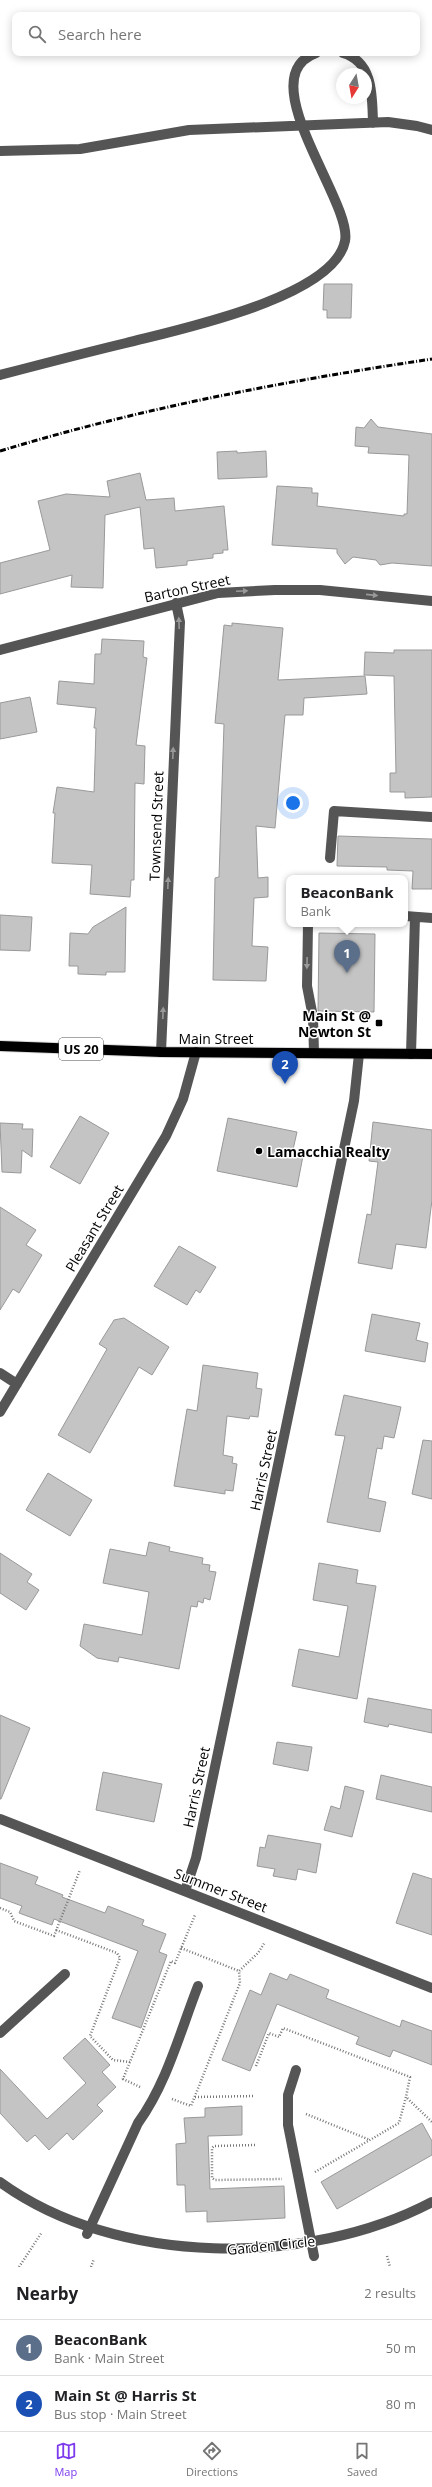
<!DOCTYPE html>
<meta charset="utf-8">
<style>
body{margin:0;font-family:"Open Sans",sans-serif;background:#f2f2f2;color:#202124}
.compass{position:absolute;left:336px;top:68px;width:36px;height:36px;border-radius:50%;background:#fff;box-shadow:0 2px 10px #0003;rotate:191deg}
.you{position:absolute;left:293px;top:803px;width:14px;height:14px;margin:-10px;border:3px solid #fff;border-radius:50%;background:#1a73e8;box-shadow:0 0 0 6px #1a73e833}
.badge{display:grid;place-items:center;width:26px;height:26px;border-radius:50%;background:#7c3aed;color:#fff;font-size:13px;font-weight:700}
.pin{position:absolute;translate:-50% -33px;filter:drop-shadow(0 1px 2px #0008)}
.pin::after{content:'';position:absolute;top:21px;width:14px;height:12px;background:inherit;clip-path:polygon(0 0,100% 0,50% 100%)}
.popup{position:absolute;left:286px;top:875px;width:122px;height:52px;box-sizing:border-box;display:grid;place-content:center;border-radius:8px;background:#fff;filter:drop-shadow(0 1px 3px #0005);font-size:13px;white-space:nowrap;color:#757577}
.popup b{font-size:15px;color:#202124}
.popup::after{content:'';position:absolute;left:50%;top:100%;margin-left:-8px;border:8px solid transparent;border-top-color:#fff}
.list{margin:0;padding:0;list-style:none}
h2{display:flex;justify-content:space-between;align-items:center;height:52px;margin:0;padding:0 16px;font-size:17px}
h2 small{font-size:13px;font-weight:400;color:#757577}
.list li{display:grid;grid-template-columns:26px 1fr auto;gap:12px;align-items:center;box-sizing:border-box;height:56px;padding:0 16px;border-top:1px solid #e0e0e0}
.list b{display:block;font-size:15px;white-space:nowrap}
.list p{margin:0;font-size:13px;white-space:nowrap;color:#757577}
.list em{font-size:13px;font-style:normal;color:#757577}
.icon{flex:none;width:22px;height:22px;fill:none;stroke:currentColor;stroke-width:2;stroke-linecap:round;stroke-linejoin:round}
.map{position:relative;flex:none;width:432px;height:2267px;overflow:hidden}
.search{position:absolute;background:#fff;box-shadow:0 2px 10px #0003;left:12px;right:12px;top:12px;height:44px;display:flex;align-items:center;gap:10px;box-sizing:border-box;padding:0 14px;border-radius:8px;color:#757577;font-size:15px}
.sheet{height:164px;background:#fff}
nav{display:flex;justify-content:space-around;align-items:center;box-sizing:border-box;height:56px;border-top:1px solid #e0e0e0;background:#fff;font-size:11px;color:#757577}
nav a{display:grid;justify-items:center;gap:2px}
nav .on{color:#7c3aed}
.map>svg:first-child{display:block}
.building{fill:#c4c4c4;stroke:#999}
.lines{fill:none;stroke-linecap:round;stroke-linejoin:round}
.major-casing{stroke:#dbdbdb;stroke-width:12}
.path{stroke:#777;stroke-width:2.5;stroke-dasharray:1 2;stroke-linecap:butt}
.minor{stroke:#555;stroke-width:10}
.major{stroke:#000;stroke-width:10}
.rail{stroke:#000;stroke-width:3;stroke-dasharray:6 2 1 2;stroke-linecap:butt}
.oneway{fill:#999}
.poi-dot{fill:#000;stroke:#fff;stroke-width:1.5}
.labels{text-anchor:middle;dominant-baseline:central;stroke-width:3;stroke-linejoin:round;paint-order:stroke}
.shield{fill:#fff;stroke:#4c4c4c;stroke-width:1}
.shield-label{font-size:13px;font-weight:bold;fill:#000}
.street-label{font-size:14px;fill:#000;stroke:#fff}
.poi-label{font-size:14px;font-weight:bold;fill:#000;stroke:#fff;text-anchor:end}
</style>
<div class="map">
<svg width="432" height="2267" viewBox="0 0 432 2267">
<rect width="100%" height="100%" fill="#fff"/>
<path class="building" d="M 324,284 L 352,284 L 351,318 L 327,318 L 327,310 L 323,310 Z
M 371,419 L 378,427 L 432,434 L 432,566 L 392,563 L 380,565 L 376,560 L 353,557 L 345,564 L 337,553 L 337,549 L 272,545 L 277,486 L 312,488 L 312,493 L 318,493 L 317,506 L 404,516 L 404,514 L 407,514 L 409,455 L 368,453 L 369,447 L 355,446 L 356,427 L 364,428 Z
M 237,451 L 237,453 L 266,451 L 267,477 L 218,479 L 217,452 Z
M 140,473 L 146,500 L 174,498 L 175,511 L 224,506 L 228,550 L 223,550 L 223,553 L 213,554 L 213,558 L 187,561 L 187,565 L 156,568 L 154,548 L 144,549 L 140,507 L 105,515 L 103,588 L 71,587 L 72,575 L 0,594 L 0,563 L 50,550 L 38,501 L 66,494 L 110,497 L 107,481 Z
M 232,623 L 283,628 L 278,680 L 365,676 L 367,694 L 304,698 L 303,715 L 285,715 L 275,828 L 256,826 L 258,878 L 268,877 L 268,897 L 254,898 L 252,946 L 268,947 L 266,981 L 213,980 L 215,878 L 219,877 L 224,724 L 215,723 L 224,625 L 232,626 Z
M 102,639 L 144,641 L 143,657 L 147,658 L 136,745 L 145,746 L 144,784 L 135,783 L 134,880 L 131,880 L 130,897 L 90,894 L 92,865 L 52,863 L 55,813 L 53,813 L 57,787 L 94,792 L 96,728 L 94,728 L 96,708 L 57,704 L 59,681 L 94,684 L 95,654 L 101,654 Z
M 394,650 L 432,650 L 432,797 L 405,798 L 405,792 L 390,792 L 390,773 L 396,773 L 394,676 L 364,675 L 365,652 L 394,653 Z
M 30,697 L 37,732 L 0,739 L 0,703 Z
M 338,836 L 432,839 L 432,889 L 412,889 L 413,871 L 387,870 L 387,867 L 337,866 Z
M 126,907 L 125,972 L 106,972 L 106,975 L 78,974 L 78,966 L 69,966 L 70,933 L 88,934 L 93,927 Z
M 0,915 L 32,917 L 30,951 L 0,950 Z
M 319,933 L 375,934 L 374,1012 L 318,1011 Z
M 80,1116 L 109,1133 L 80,1184 L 50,1167 Z
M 228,1118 L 297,1132 L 292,1154 L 303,1156 L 297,1187 L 217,1171 Z
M 373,1122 L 432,1130 L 432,1200 L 426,1248 L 396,1244 L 392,1269 L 358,1263 L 367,1214 L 371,1215 L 378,1162 L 369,1161 Z
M 0,1123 L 23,1124 L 22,1129 L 33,1129 L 32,1157 L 22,1150 L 21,1173 L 2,1172 Z
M 0,1207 L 36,1230 L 26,1245 L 42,1255 L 19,1293 L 13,1289 L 0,1310 Z
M 179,1246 L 216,1267 L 200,1293 L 196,1290 L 187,1305 L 154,1286 Z
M 372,1314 L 420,1323 L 416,1340 L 428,1343 L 425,1362 L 365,1351 Z
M 124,1318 L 169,1347 L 152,1375 L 139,1367 L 90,1453 L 58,1435 L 107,1349 L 99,1344 L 114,1320 Z
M 203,1365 L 258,1373 L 256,1388 L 262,1389 L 258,1417 L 250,1416 L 249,1419 L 227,1416 L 223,1455 L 233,1457 L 232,1463 L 237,1464 L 233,1491 L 225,1490 L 225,1494 L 174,1486 L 187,1409 L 197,1411 Z
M 344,1395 L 401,1407 L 394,1438 L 384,1436 L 382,1449 L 377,1448 L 368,1498 L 386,1502 L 380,1532 L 327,1522 L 345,1436 L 335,1435 Z
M 423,1440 L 432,1441 L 432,1499 L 412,1494 Z
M 48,1473 L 92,1500 L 70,1536 L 26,1510 Z
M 149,1542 L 170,1547 L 169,1551 L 203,1558 L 202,1564 L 210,1565 L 209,1571 L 216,1572 L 210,1600 L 204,1598 L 203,1603 L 198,1601 L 197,1607 L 191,1606 L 179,1669 L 119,1657 L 118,1662 L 97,1658 L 80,1646 L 84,1624 L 142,1635 L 149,1592 L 103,1583 L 110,1549 L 146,1556 Z
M 0,1553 L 32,1574 L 27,1582 L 39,1590 L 26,1610 L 0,1593 Z
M 319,1563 L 358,1570 L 356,1583 L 376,1586 L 357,1699 L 292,1686 L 299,1649 L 339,1657 L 348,1606 L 313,1600 Z
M 368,1698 L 432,1710 L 432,1733 L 389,1724 L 388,1727 L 364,1722 Z
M 0,1715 L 30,1728 L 1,1799 L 0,1799 Z
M 277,1742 L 312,1747 L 308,1771 L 273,1764 Z
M 103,1772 L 162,1784 L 154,1822 L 96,1810 Z
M 381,1775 L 432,1787 L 432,1812 L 376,1799 Z
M 345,1786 L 364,1791 L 352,1837 L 324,1830 L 331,1806 L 340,1809 Z
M 268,1835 L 321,1844 L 316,1873 L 298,1869 L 296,1880 L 273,1876 L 275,1869 L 257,1866 L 260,1847 L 265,1848 Z
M 0,1863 L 38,1877 L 35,1884 L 63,1895 L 62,1897 L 105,1913 L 108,1906 L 144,1920 L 142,1925 L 166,1934 L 159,1952 L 167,1955 L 141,2028 L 112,2018 L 138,1951 L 54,1919 L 52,1925 L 19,1913 L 22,1906 L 0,1898 Z
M 413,1873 L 432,1879 L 432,1935 L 396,1923 Z
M 270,1973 L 287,1980 L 290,1974 L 329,1990 L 326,1998 L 400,2027 L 402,2020 L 432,2031 L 432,2065 L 393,2050 L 390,2057 L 356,2044 L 359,2037 L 277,2004 L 250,2071 L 222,2060 L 250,1990 L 261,1995 Z
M 85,2038 L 110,2065 L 102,2072 L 116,2087 L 97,2105 L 103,2111 L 73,2140 L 67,2133 L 49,2150 L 35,2135 L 27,2142 L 0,2113 L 0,2069 L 47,2119 L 86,2083 L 63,2058 Z
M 242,2106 L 242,2135 L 208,2136 L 210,2189 L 284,2186 L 285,2218 L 207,2222 L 207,2211 L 186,2212 L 185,2185 L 177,2185 L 176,2144 L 186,2143 L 184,2118 L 205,2117 L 205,2108 Z
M 422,2123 L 432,2141 L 432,2155 L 337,2209 L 321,2182 Z"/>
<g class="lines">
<defs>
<path id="major" d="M 0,1046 L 161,1052 L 432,1054"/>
</defs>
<use href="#major" class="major-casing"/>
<path class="path" d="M 0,1908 L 10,1912 L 14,1921 L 54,1936 L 80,1870
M 56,1930 L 117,1953 L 120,1958 L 90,2036 L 113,2060 L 130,2062
M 181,1948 L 239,1971
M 256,2066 L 269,2033 L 279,2037 L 283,2028 L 410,2077 L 406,2097
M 140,2087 L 123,2079 L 171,1961 L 175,1963 L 195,1915
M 195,2097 L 255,2096
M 172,2099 L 191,2106 L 240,1983 L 239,1971 L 258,1953 L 265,1942
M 306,2114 L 370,2140
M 255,2145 L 214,2146 L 212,2148 L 212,2178 L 215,2180 L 282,2179
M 315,2172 L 399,2123 L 406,2097 L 432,2122
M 387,2256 L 390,2267
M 19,2267 L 42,2232
M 91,2267 L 94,2259"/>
<path class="minor" d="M 343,53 C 374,62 372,97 373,123
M 0,151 L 80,149 L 189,130 L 388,122 L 417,126 L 432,130
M 0,375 C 42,364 84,353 126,343 C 176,330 334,298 345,241 C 353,202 249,77 316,53
M 0,650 L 218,593 L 275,590 L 320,590 L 432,601
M 330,858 L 334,811 L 432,817
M 405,916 L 432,918
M 308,924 L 307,986 L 313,1017 L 314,1053
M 161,1052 L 180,622 L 176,603
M 411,1054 L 415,917
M 0,1373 L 17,1384
M 0,1412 L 166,1136 L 183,1099 L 196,1052
M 0,1819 L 432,1988
M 185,1891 L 196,1858 L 354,1101 L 359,1054
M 0,2033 L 65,1974
M 296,2070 L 288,2095 L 288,2125 L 314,2256
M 0,2182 C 117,2267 309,2267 432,2202
M 87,2234 L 138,2123 C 167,2083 180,2032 198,1986"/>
<use href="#major" class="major"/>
<path class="rail" d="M 0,451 C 141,408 286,381 432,359"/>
</g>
<defs><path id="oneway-solid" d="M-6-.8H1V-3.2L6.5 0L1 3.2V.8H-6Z"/></defs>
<g class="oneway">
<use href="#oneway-solid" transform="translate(242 591) rotate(-3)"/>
<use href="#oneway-solid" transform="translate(372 595) rotate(6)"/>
<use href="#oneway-solid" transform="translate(179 623) rotate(-92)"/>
<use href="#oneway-solid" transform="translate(173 753) rotate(-88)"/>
<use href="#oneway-solid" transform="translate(168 883) rotate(-88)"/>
<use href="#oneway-solid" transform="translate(307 963) rotate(91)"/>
<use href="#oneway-solid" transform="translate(163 1013) rotate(-88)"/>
</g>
<g class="poi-dot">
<rect x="375" y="1019" width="8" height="8" rx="2"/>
<circle cx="259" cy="1151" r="4"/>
</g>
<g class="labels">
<rect class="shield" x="59" y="1038" width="44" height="22" rx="3"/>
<g class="shield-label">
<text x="81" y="1049">US 20</text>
</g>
<g class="street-label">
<text transform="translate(187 588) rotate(-12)">Barton Street</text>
<text transform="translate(156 826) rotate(-88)">Townsend Street</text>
<text x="216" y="1038">Main Street</text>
<text transform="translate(94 1228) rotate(-59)">Pleasant Street</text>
<text transform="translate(263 1470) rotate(-78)">Harris Street</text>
<text transform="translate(196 1787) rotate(-78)">Harris Street</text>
<text transform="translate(221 1890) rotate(21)">Summer Street</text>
<text transform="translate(271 2245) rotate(-6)">Garden Circle</text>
</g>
<g class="poi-label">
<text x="371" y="1015">Main St @<tspan x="371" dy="16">Newton St</tspan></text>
<text x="267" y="1151" text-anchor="start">Lamacchia Realty</text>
</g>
</g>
</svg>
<svg class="compass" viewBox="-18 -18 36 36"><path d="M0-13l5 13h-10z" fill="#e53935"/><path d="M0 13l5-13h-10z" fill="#757577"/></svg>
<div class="you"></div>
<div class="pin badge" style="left:347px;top:973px;background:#5c6f8a">1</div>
<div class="popup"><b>BeaconBank</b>Bank</div>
<div class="pin badge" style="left:285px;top:1084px;background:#1a4fb4">2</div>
<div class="search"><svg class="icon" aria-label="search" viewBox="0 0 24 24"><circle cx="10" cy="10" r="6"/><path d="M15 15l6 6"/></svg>Search here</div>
</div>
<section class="sheet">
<h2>Nearby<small>2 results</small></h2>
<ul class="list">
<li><span class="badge" style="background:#5c6f8a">1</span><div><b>BeaconBank</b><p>Bank · Main Street</p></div><em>50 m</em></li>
<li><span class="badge" style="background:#1a4fb4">2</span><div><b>Main St @ Harris St</b><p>Bus stop · Main Street</p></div><em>80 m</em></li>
</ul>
</section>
<nav>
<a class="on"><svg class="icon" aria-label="map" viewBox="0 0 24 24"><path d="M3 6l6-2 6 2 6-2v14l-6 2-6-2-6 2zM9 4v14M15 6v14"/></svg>Map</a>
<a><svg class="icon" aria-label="directions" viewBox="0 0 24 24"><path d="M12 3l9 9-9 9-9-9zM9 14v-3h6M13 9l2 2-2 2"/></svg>Directions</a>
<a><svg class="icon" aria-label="saved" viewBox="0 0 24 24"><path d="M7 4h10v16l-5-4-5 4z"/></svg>Saved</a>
</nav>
